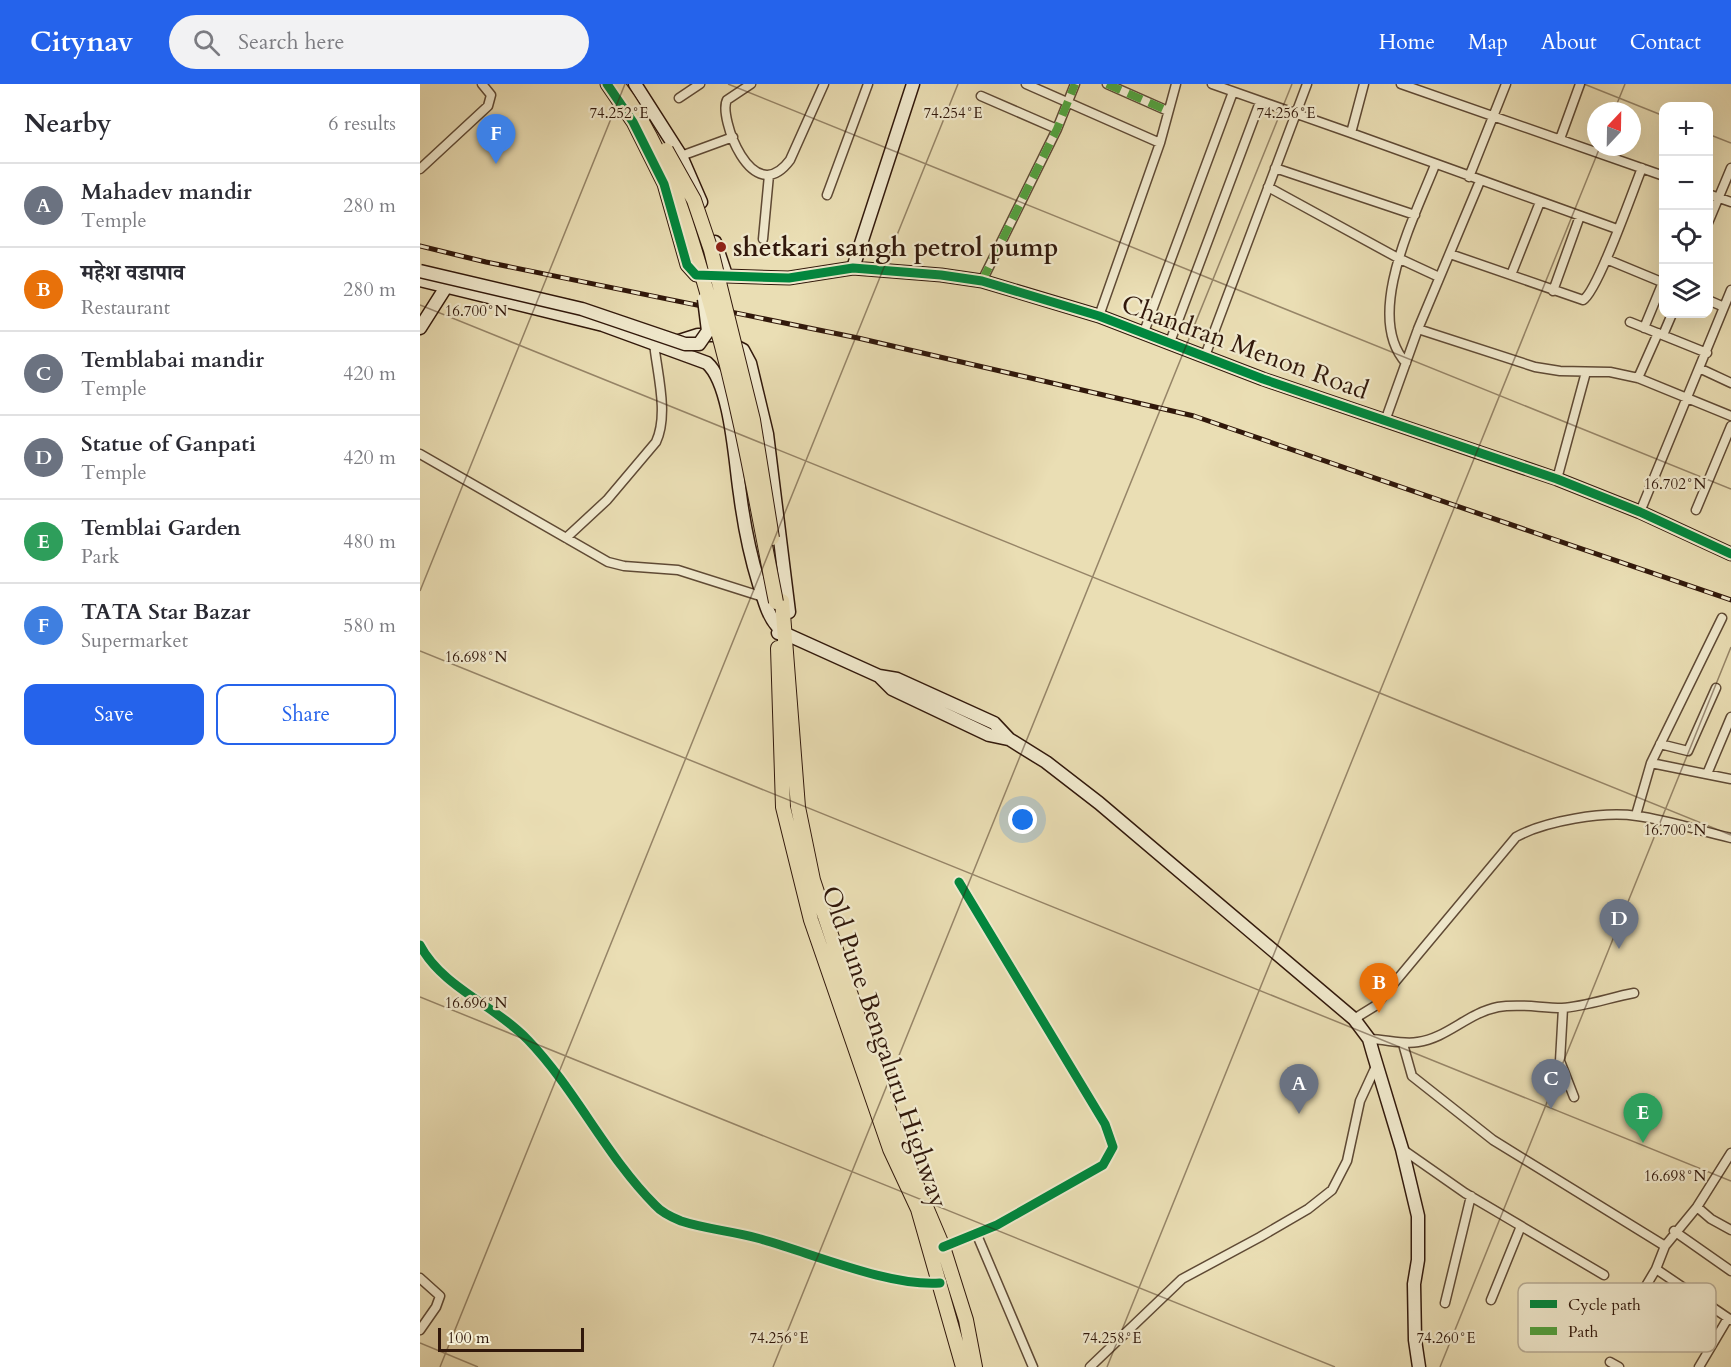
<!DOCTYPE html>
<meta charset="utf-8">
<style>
body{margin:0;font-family:Cardo,"Noto Serif Devanagari",serif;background:#f2f2f3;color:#2b2b33}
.controls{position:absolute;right:18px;top:18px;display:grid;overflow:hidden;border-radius:12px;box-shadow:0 6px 24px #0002}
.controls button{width:54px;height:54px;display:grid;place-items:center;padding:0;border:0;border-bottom:2px solid #e1e1e2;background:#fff;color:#2b2b33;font:30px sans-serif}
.compass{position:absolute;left:1167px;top:18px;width:54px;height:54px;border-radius:50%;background:#fff;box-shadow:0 6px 24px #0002;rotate:22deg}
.scale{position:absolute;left:18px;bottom:15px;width:146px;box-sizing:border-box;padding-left:6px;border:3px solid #31180b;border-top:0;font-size:16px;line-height:21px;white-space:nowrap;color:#31180b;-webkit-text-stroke:4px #f1eace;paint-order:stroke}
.you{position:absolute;left:603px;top:736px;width:21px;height:21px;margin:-15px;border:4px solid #fff;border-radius:50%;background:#1a73e8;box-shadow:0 0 0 9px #1a73e833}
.badge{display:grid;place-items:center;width:39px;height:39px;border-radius:50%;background:#2563eb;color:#fff;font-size:20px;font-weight:700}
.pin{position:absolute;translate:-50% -50px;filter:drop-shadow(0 2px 3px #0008)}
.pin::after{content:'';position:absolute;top:32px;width:21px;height:18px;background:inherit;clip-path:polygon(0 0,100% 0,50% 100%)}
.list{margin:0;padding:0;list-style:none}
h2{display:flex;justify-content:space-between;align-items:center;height:78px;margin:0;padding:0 24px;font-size:26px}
h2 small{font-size:20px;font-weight:400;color:#7c7c81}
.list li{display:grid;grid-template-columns:39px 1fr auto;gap:18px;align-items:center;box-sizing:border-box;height:84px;padding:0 24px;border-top:2px solid #e1e1e2}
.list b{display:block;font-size:22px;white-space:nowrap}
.list p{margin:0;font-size:20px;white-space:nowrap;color:#7c7c81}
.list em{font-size:20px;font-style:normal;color:#7c7c81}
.actions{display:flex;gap:12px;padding:18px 24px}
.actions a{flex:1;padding:14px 0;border:2px solid #2563eb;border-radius:12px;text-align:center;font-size:21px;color:#2563eb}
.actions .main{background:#2563eb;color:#fff}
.icon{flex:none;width:33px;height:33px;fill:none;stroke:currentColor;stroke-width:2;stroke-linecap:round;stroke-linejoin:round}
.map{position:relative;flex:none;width:1311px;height:1283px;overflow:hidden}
header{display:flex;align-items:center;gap:36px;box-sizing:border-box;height:84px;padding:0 30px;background:#2563eb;color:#fff}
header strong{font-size:28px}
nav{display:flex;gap:33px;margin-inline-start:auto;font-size:21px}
.search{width:420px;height:54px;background:#f2f2f3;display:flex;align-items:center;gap:15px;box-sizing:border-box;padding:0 21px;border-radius:33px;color:#7c7c81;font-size:22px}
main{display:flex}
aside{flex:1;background:#fff}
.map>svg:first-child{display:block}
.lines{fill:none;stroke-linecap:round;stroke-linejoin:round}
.street-casing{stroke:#5f4a35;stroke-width:11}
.secondary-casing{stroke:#31180b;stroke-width:15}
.primary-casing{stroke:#31180b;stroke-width:16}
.street{stroke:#f1eace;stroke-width:8}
.secondary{stroke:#f1eace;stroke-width:12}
.primary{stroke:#eadeb4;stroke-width:14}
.rail-casing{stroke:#31180b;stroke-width:5}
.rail{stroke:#f1eace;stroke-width:3;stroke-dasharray:9;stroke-linecap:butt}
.secondary-bridge-casing{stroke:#31180b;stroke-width:15;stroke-linecap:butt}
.primary-bridge-casing{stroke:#31180b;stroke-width:16;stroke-linecap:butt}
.secondary-bridge{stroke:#f1eace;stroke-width:12}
.primary-bridge{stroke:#eadeb4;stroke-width:14}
.quiet{stroke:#52a13e;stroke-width:8;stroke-dasharray:15 8;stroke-linecap:butt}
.cycleway-casing{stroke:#f1eace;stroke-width:13}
.cycleway{stroke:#00873e;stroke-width:9}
.ticks{fill:none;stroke:#31180b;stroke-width:1.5;stroke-opacity:0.45}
.poi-dot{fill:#8f2418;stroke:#f1eace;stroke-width:2}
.labels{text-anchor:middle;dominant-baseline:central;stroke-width:4.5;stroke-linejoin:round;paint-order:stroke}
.poi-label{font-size:26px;font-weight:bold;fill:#31180b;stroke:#f1eace;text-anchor:start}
.street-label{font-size:26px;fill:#31180b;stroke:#f1eace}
.key{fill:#f1eace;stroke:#b7ab94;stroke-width:1.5}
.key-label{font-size:16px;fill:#31180b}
.ticks-label{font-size:15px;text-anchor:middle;fill:#31180b;stroke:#f1eace;stroke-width:4.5;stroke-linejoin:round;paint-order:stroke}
</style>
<header>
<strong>Citynav</strong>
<div class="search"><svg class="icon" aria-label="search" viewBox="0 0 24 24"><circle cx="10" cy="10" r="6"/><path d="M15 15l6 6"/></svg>Search here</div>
<nav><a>Home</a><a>Map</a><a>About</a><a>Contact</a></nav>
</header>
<main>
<aside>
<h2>Nearby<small>6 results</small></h2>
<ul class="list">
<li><span class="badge" style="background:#6b7280">A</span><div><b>Mahadev mandir</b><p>Temple</p></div><em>280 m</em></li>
<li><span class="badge" style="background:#e8710a">B</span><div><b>महेश वडापाव</b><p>Restaurant</p></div><em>280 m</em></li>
<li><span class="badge" style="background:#6b7280">C</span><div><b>Temblabai mandir</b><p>Temple</p></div><em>420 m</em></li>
<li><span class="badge" style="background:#6b7280">D</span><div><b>Statue of Ganpati</b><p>Temple</p></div><em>420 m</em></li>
<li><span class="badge" style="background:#2e9e5b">E</span><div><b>Temblai Garden</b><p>Park</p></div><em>480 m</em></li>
<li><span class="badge" style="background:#3f7fe0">F</span><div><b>TATA Star Bazar</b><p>Supermarket</p></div><em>580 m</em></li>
</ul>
<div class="actions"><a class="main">Save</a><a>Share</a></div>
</aside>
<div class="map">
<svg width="1311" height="1283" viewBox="0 0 1311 1283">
<rect width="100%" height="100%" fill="#eadeb4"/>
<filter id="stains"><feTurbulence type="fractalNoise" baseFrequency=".00333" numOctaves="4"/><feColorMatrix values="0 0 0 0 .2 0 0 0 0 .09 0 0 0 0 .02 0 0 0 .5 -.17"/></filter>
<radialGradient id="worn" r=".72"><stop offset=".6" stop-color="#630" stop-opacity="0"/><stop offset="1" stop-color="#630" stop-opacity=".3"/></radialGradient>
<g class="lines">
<defs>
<path id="street" d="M 331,0 L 307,16 C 298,32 332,127 370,76 L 404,0
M 606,0 L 740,59
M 687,0 L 748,27
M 792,0 L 931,49 L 944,0
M 981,0 L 1244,92
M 561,12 L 637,45
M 259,14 L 280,0
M 931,49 L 1197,145
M 1140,55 L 1160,0
M 261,72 L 313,53
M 855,84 L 995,131
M 0,85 L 68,22 L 71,11 L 62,0
M 1049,93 L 1086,0
M 848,103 L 978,174 L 1019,193
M 1288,110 L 1311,118
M 407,111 L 448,0
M 1288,139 L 1311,84
M 343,155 L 349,91
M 1030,170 L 1163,216 C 1178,207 1213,106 1222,84
M 1186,175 L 1244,199
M 1091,191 L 1120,118
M 562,197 L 637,45 L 655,0
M 1133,207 L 1160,132
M 1288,216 L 1304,223
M 679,232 L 740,59 L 756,0
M 1210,238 L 1287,269
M 1224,244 L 1243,198
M 998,245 L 1115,283 L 1140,287 L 1190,288 L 1218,294 L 1311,332
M 724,248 L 813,8
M 1243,251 L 1252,230
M 750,258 L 840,18
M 785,272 L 887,0
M 986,279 C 943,232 995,132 1015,81
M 1281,285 L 1311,299
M 1218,294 L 1238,249
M 965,337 L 998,245 L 1060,97
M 0,370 L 188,478 L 204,482 L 258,486 L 343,513
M 1137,395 L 1166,288
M 1276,426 L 1311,342
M 1220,428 L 1311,206
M 146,454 L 187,416 L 236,358 C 249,330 237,289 234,259
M 1240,660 L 1268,667 L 1296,604
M 1231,679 L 1302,534
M 1287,690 L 1311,633
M 1216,731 L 1231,679 L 1311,695
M 0,861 C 22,903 76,922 108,956 C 156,1006 186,1072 235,1121 C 242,1129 251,1133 261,1137 C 285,1145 312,1147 337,1154 C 389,1168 469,1203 520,1199
M 1143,924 L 1140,977 L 1154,1013
M 934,935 L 955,922 L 1096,753 C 1125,737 1183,727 1217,732 C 1248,736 1280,747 1311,754
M 949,955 C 966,955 982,961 998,958 C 1027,954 1048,929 1078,923 C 1100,919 1120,924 1142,924 C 1163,923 1192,913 1214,909
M 983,960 L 992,992 L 1073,1056 L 1245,1162
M 982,1065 L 1045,1109 L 1184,1191
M 1277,1123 L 1291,1135 L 1311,1146
M 1254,1147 L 1311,1187
M 557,1151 L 613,1283
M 523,1163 L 577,1141 L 683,1081 L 693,1063 L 685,1040 L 539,798
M 1236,1185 L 1311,1236
M 0,1194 L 20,1212 L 16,1223 L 0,1246
M 1071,1216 L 1101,1142
M 1025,1219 L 1051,1112
M 1204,1239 L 1236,1185 L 1245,1162 L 1277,1123 L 1311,1069
M 1190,1278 L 1199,1283
M 670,1283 L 762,1195 L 840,1153 L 888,1125 L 912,1106 L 927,1077 L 940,1017 L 957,980
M 1279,1283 L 1308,1234"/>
<path id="secondary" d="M 187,0 L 213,38 L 244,100 L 267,181 L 276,191 L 369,194 L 433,184 L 521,191 L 562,197 L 679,232 L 843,295 L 1137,395 L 1220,428 L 1311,470
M 215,0 L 261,72 L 281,118
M 295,158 L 306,191
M 433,184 L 493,0
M 0,196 L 183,241 L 287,279 C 311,300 315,378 320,410 C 324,441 330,471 339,500 C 344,515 347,530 357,542
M 0,244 L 26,203
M 253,259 L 278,251 L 294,251
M 309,259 L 323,266 L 330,279 L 347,350 L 369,528
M 358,549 L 366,550 L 459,592 L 477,595 L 574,639 L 589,655 L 626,678 L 679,719 L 934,935 L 949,955 L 953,969 L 982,1065 L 998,1132 L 998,1176 L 994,1200 L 995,1256 L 999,1283
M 459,592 L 472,605 L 569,651 L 588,655"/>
<path id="primary" d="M 362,517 L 378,723 L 393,796 L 482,1066 L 523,1163 L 546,1236 L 555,1283
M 358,564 L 363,723 L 391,836 L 470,1065 L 498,1125 L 543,1283"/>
</defs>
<use href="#street" class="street-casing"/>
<use href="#secondary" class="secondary-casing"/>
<use href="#primary" class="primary-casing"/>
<use href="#street" class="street"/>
<use href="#secondary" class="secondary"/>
<use href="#primary" class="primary"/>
<defs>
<path id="rail" d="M 0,162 L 66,178 L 438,254 L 774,332 L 1311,516"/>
</defs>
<use href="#rail" class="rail-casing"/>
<use href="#rail" class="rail"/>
<defs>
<path id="secondary-bridge" d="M 0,187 L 162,225 L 265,260 L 279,260 L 288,247 L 284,215"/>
<path id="primary-bridge" d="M 197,0 C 249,69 271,151 294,233 C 321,326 337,423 356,518
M 246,66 L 274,116 L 291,166 L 333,336 L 352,454"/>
</defs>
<use href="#secondary-bridge" class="secondary-bridge-casing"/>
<use href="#primary-bridge" class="primary-bridge-casing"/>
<use href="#secondary-bridge" class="secondary-bridge"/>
<use href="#primary-bridge" class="primary-bridge"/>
<path class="quiet" d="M 687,0 L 748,27
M 562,197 L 637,45 L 655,0"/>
<defs>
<path id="cycleway" d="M 187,0 L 213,38 L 244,100 L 267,181 L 276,191 L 369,194 L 433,184 L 521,191 L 562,197 L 679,232 L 843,295 L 1137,395 L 1220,428 L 1311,470
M 0,861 C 22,903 76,922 108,956 C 156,1006 186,1072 235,1121 C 242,1129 251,1133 261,1137 C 285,1145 312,1147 337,1154 C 389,1168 469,1203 520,1199
M 523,1163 L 577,1141 L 683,1081 L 693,1063 L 685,1040 L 539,798"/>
</defs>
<use href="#cycleway" class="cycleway-casing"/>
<use href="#cycleway" class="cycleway"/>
</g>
<path class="ticks" d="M 308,0 L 1311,405M 1164,0 L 1244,32M 1194,27 L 1205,0M 1288,50 L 1311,59M 0,221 L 1311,751M 0,507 L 205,0M 0,567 L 1311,1097M 0,913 L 915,1283M 0,1259 L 58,1283M 20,1283 L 538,0M 353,1283 L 872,0M 687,1283 L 1180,63M 1020,1283 L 1311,563"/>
<circle class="poi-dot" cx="301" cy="163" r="6"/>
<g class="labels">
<g class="poi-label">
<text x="313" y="163">shetkari sangh petrol pump</text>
</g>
<g class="street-label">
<text transform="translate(825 263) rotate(20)">Chandran Menon Road</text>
<text transform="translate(465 963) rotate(71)">Old Pune Bengaluru Highway</text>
</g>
</g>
<rect x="1098" y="1199" width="198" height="69" rx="9" class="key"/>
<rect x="1110" y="1216" width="27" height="8" fill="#00873e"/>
<rect x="1110" y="1243" width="27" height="8" fill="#52a13e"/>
<g class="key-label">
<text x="1148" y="1226">Cycle path</text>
<text x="1148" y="1253">Path</text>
</g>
<g class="ticks-label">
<text x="199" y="34">74.252°E</text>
<text x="533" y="34">74.254°E</text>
<text x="866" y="34">74.256°E</text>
<text x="56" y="232">16.700°N</text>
<text x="1255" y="405">16.702°N</text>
<text x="56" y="578">16.698°N</text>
<text x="1255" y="751">16.700°N</text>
<text x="56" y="924">16.696°N</text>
<text x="1255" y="1097">16.698°N</text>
<text x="359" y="1259">74.256°E</text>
<text x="692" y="1259">74.258°E</text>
<text x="1026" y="1259">74.260°E</text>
</g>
<rect width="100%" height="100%" filter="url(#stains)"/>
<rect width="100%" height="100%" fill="url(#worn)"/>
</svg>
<div class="controls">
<button>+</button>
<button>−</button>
<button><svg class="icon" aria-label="locate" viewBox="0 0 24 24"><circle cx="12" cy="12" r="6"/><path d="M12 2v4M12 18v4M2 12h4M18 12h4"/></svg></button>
<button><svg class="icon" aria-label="layers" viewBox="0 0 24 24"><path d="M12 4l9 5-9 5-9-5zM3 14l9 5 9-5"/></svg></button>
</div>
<svg class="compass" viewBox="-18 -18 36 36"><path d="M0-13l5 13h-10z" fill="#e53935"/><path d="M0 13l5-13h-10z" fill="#7c7c81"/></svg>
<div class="scale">100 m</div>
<div class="you"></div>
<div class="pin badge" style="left:879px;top:1030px;background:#6b7280">A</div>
<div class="pin badge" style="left:959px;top:929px;background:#e8710a">B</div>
<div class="pin badge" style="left:1131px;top:1025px;background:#6b7280">C</div>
<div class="pin badge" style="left:1199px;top:865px;background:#6b7280">D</div>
<div class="pin badge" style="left:1223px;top:1059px;background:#2e9e5b">E</div>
<div class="pin badge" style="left:76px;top:80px;background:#3f7fe0">F</div>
</div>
</main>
